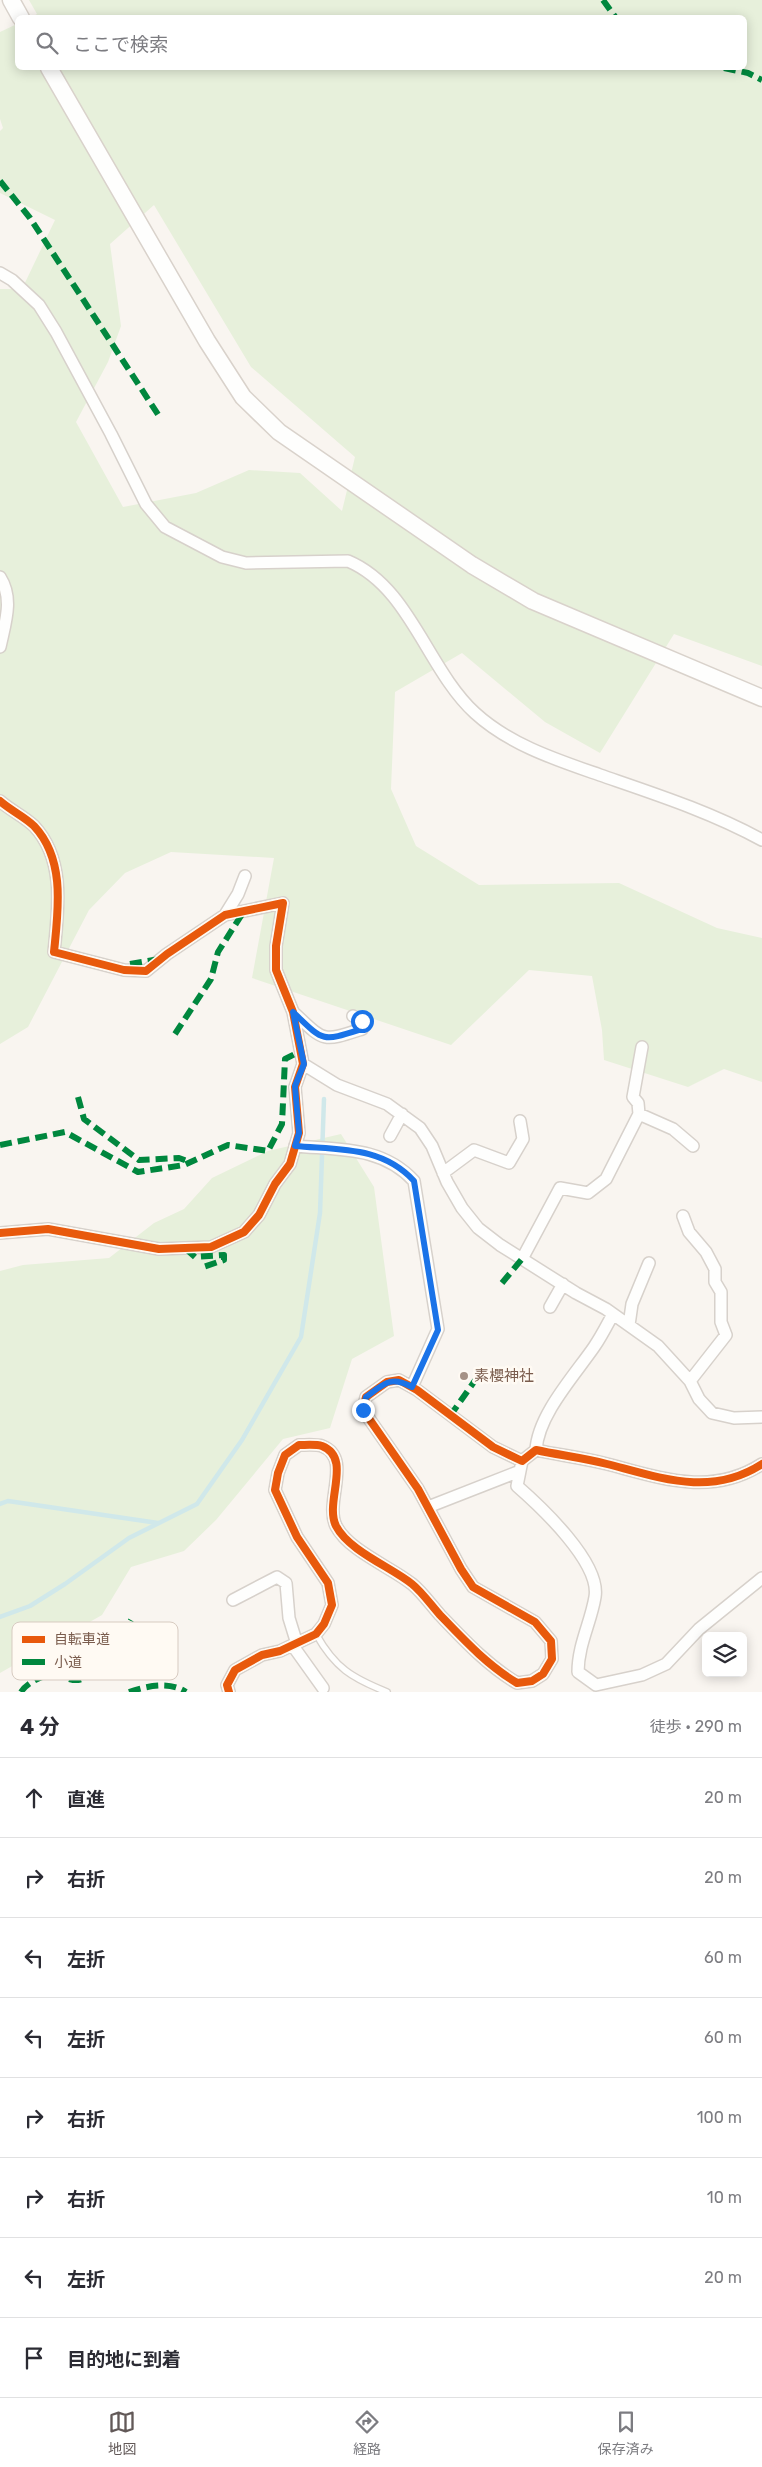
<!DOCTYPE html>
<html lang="ja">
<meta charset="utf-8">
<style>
body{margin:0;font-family:Rubik,"Noto Sans JP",sans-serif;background:#f2f2f3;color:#2b2b33}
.controls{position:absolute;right:15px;bottom:15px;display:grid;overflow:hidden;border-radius:8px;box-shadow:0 2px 12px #0003}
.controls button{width:45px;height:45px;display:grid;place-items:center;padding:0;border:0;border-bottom:1px solid #e1e1e2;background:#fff;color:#2b2b33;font:25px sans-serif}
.stop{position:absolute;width:15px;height:15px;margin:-11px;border:4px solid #1a73e8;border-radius:50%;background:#fff}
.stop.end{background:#1a73e8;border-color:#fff;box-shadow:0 1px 5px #0008}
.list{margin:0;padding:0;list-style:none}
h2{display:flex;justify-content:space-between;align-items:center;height:65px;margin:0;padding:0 20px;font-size:21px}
h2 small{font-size:16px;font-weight:400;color:#7c7c81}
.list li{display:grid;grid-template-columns:32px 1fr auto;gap:15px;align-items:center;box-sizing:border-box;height:80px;padding:0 20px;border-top:1px solid #e1e1e2}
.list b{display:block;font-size:19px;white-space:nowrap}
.list em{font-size:16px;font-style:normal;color:#7c7c81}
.icon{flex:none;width:28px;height:28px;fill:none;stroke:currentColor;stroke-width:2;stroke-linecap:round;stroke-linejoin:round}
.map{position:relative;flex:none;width:762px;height:1692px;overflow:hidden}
.search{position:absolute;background:#fff;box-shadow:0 2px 12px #0003;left:15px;right:15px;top:15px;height:55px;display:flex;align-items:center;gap:12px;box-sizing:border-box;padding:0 18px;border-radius:8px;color:#7c7c81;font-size:19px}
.sheet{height:705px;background:#fff}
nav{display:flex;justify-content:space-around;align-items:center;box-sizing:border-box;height:70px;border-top:1px solid #e1e1e2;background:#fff;font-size:14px;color:#7c7c81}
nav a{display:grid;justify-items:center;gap:2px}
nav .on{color:#625958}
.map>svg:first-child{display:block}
.green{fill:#e7f0db;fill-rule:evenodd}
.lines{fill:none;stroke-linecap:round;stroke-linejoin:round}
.stream{stroke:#d0e8ea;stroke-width:4.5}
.lane-casing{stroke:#d7d1cb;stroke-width:8}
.street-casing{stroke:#d7d1cb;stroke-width:14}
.secondary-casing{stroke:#d9d2cb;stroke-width:19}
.lane{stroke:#fefefd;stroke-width:5.5}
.street{stroke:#fefefd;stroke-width:11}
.secondary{stroke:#fefefd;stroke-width:16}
.quiet{stroke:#00873e;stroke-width:6;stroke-dasharray:12 6;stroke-linecap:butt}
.cycleway-casing{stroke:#fffaf3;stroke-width:11}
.cycleway{stroke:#e8590c;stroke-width:8}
.route{stroke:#1a73e8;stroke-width:6}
.poi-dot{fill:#a69286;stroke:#fffaf3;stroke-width:2}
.labels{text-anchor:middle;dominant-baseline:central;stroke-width:5;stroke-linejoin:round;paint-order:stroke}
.poi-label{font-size:15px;fill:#7a5c4d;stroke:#fffaf3;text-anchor:start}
.key{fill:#fffaf3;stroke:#d7cbc1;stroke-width:1}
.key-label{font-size:14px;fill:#7a5c4d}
</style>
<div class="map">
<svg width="762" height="1692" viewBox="0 0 762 1692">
<rect width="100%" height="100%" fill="#f9f5f0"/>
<path class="green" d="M 29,0 L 762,0 L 762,666 L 674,634 L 600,753 L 545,722 L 462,653 L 395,692 L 391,789 L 416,846 L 479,885 L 619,883 L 717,928 L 762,938 L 762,1082 L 724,1069 L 688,1087 L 604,1060 L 602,1030 L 592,976 L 529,970 L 451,1045 L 252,978 L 274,858 L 171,852 L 125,873 L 89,910 L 28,1027 L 0,1044 L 0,289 L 22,289 L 55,220 L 0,193 L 0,131 L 3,128 L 0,119 L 0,32 L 17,24 L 18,68 L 744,68 L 744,18 L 31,18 L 37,14 ZM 154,205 L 251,367 L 355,457 L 342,511 L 300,473 L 249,470 L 196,493 L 123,507 L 76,422 L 108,362 L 121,326 L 110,244 Z
M 341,1134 L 374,1187 L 394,1336 L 352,1359 L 330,1428 L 283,1439 L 216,1520 L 184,1551 L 131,1567 L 102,1615 L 0,1673 L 0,1271 L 23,1265 L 109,1258 L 154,1223 L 184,1209 L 212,1178 L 268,1151 Z"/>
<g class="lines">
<path class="stream" d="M 0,1504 L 8,1501 L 158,1523
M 0,1617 L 30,1606 L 65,1584 L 129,1538 L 197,1504 L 242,1440 L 301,1337 L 320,1213 L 324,1099"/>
<defs>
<path id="lane" d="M 316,1634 C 335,1668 352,1678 387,1692"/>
<path id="street" d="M 0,273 L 12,280 L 39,305 L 56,332 L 111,434 L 146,504 L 165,527 L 222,557 L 246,563 L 348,561 C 410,587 427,669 475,713 C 510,745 557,760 600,775 C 655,794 711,812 762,840
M 0,577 C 14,599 5,623 0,647
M 0,801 C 10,810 25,817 34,826 C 66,860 58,911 54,952 L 124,970 L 146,971 L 167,954 L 225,915 L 283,903 L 276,946 L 276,970 L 293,1012 L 303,1064 L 295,1087 L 299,1133 L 290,1164 L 275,1184 L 259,1215 L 244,1232 L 211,1247 L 159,1249 L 48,1229 L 0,1233
M 225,915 L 238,894 L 245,876
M 294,1013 C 325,1042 322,1042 362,1029 L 362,1021 L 353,1016
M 303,1064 L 337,1085 L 387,1104 L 420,1128 L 432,1146 L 447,1182 L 462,1208 L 478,1228 L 500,1245 L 576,1293 L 606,1309 L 658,1346 L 690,1381 L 699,1399 L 712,1413 L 734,1418 L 762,1417
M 639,1114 L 638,1103 L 633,1097 L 642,1047
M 390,1136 L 402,1114
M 295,1146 C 339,1150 382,1146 414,1181 L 438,1329 L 412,1387
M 443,1173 L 474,1150 L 509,1163 L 523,1139 L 520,1121
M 683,1216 L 689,1232 L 706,1252 L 715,1269 L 715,1282 L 721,1292 L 721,1322 L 726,1335 L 690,1381
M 522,1259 L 560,1188 L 588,1193 L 606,1179 L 639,1114 L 673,1129 L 693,1146
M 550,1307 L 563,1284
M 629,1325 L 632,1304 L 649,1263
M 536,1450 C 538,1415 574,1376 594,1347 C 601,1337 607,1325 613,1314
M 522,1461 L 517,1486 C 541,1507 601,1563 595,1597 C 591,1622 578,1645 578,1672 L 596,1685 L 642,1675 L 666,1664 L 699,1629 L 762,1578
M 428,1507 L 520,1471
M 233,1600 L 277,1577 L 286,1583 L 289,1618 L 297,1644
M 293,1646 L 323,1688
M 229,1692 L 227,1685 L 235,1670 L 262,1655 L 280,1651 L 316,1634 L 324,1624 L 332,1605 L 328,1583 L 297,1537 L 275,1490 L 278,1473 L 285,1455 L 299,1445 C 306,1445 316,1444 322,1446 C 353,1458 324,1502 336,1526 C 349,1551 391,1567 412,1584 C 422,1592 431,1605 440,1615 C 464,1640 487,1665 517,1683 L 532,1681 L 543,1674 L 552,1659 L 551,1641 L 535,1622 L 473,1587 L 461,1569 L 418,1489 L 363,1410 L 366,1397 L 387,1382 L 399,1380 L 417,1390 L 493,1447 L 522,1461 L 536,1450 C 559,1455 584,1458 607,1464 C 661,1478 711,1497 762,1464"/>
<path id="secondary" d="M 11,0 L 21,18
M 49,68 L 207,341 L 243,397 L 279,432 L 472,565 L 533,601 L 762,698"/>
</defs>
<use href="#lane" class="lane-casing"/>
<use href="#street" class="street-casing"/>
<use href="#secondary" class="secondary-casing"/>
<use href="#lane" class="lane"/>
<use href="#street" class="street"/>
<use href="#secondary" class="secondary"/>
<path class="quiet" d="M 603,0 L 616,18
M 724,68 L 748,73 L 762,80
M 0,181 L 30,218 L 161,419
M 130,964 L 160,959
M 175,1034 L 211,979 L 218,952 L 244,911
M 78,1097 L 84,1119 L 139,1160 L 179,1158 L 190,1162
M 0,1145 L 65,1132 L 138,1172 L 184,1165 L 228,1145 L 268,1151 L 282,1124 L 285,1059 L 301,1051
M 186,1249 L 195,1257 L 224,1255 L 224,1260 L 200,1268
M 502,1283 L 522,1259
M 450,1416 L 481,1372
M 21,1692 C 26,1684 40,1676 51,1675 C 59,1674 69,1681 78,1680 C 101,1676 121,1638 131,1620
M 129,1692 C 147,1686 169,1681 186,1692"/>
<defs>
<path id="cycleway" d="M 0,801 C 10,810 25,817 34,826 C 66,860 58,911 54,952 L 124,970 L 146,971 L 167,954 L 225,915 L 283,903 L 276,946 L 276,970 L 293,1012 L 303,1064 L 295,1087 L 299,1133 L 290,1164 L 275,1184 L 259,1215 L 244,1232 L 211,1247 L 159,1249 L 48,1229 L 0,1233
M 229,1692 L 227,1685 L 235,1670 L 262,1655 L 280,1651 L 316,1634 L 324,1624 L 332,1605 L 328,1583 L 297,1537 L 275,1490 L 278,1473 L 285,1455 L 299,1445 C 306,1445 316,1444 322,1446 C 353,1458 324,1502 336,1526 C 349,1551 391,1567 412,1584 C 422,1592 431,1605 440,1615 C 464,1640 487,1665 517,1683 L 532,1681 L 543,1674 L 552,1659 L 551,1641 L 535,1622 L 473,1587 L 461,1569 L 418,1489 L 363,1410 L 366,1397 L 387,1382 L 399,1380 L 417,1390 L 493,1447 L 522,1461 L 536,1450 C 559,1455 584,1458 607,1464 C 661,1478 711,1497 762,1464"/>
</defs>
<use href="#cycleway" class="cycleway-casing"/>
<use href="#cycleway" class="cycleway"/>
</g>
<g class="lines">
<path class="route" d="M 362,1021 L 362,1029 C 321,1042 324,1042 293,1012 L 304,1064 L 295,1086 L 299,1133 L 295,1146 C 339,1150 382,1146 414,1181 L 438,1330 L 412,1387 C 390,1375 384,1384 366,1397 L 363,1410"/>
</g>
<circle class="poi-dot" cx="464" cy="1376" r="5"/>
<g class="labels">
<g class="poi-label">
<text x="474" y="1376">素櫻神社</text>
</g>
</g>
<rect x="12" y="1622" width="166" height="58" rx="8" class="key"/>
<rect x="22" y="1636" width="23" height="7" fill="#e8590c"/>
<rect x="22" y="1659" width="23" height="6" fill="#00873e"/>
<g class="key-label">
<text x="54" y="1644">自転車道</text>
<text x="54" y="1667">小道</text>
</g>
</svg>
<div class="controls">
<button><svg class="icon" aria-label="layers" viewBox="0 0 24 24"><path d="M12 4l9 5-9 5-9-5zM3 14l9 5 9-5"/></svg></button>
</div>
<div class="stop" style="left:362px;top:1021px"></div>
<div class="stop end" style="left:363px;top:1410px"></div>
<div class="search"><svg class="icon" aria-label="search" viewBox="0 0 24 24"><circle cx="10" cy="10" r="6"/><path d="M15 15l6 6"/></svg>ここで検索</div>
</div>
<section class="sheet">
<h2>4 分<small>徒歩 · 290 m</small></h2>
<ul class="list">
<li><svg class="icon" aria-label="ahead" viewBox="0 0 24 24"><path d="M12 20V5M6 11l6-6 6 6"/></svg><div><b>直進</b></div><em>20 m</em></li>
<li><svg class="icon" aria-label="right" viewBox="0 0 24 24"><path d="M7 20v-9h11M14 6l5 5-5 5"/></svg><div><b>右折</b></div><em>20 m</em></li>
<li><svg class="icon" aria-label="left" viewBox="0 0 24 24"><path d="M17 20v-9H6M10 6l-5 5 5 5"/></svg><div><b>左折</b></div><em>60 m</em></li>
<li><svg class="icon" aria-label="left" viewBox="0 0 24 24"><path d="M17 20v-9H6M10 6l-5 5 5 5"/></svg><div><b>左折</b></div><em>60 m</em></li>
<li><svg class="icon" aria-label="right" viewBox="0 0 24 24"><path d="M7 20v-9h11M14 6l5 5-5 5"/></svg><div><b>右折</b></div><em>100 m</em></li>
<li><svg class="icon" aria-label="right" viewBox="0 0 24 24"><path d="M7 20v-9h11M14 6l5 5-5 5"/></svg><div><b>右折</b></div><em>10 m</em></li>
<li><svg class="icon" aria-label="left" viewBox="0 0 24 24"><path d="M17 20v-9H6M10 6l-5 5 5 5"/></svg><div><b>左折</b></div><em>20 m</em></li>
<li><svg class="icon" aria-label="arrive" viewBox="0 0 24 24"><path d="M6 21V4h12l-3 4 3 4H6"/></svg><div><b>目的地に到着</b></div></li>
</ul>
</section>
<nav>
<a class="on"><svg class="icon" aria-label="map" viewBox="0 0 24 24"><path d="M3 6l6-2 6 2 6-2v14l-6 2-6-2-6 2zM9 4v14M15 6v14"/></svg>地図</a>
<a><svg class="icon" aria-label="directions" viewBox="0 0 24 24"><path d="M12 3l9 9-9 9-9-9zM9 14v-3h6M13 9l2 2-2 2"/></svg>経路</a>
<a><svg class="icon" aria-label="saved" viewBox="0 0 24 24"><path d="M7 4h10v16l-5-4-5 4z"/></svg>保存済み</a>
</nav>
